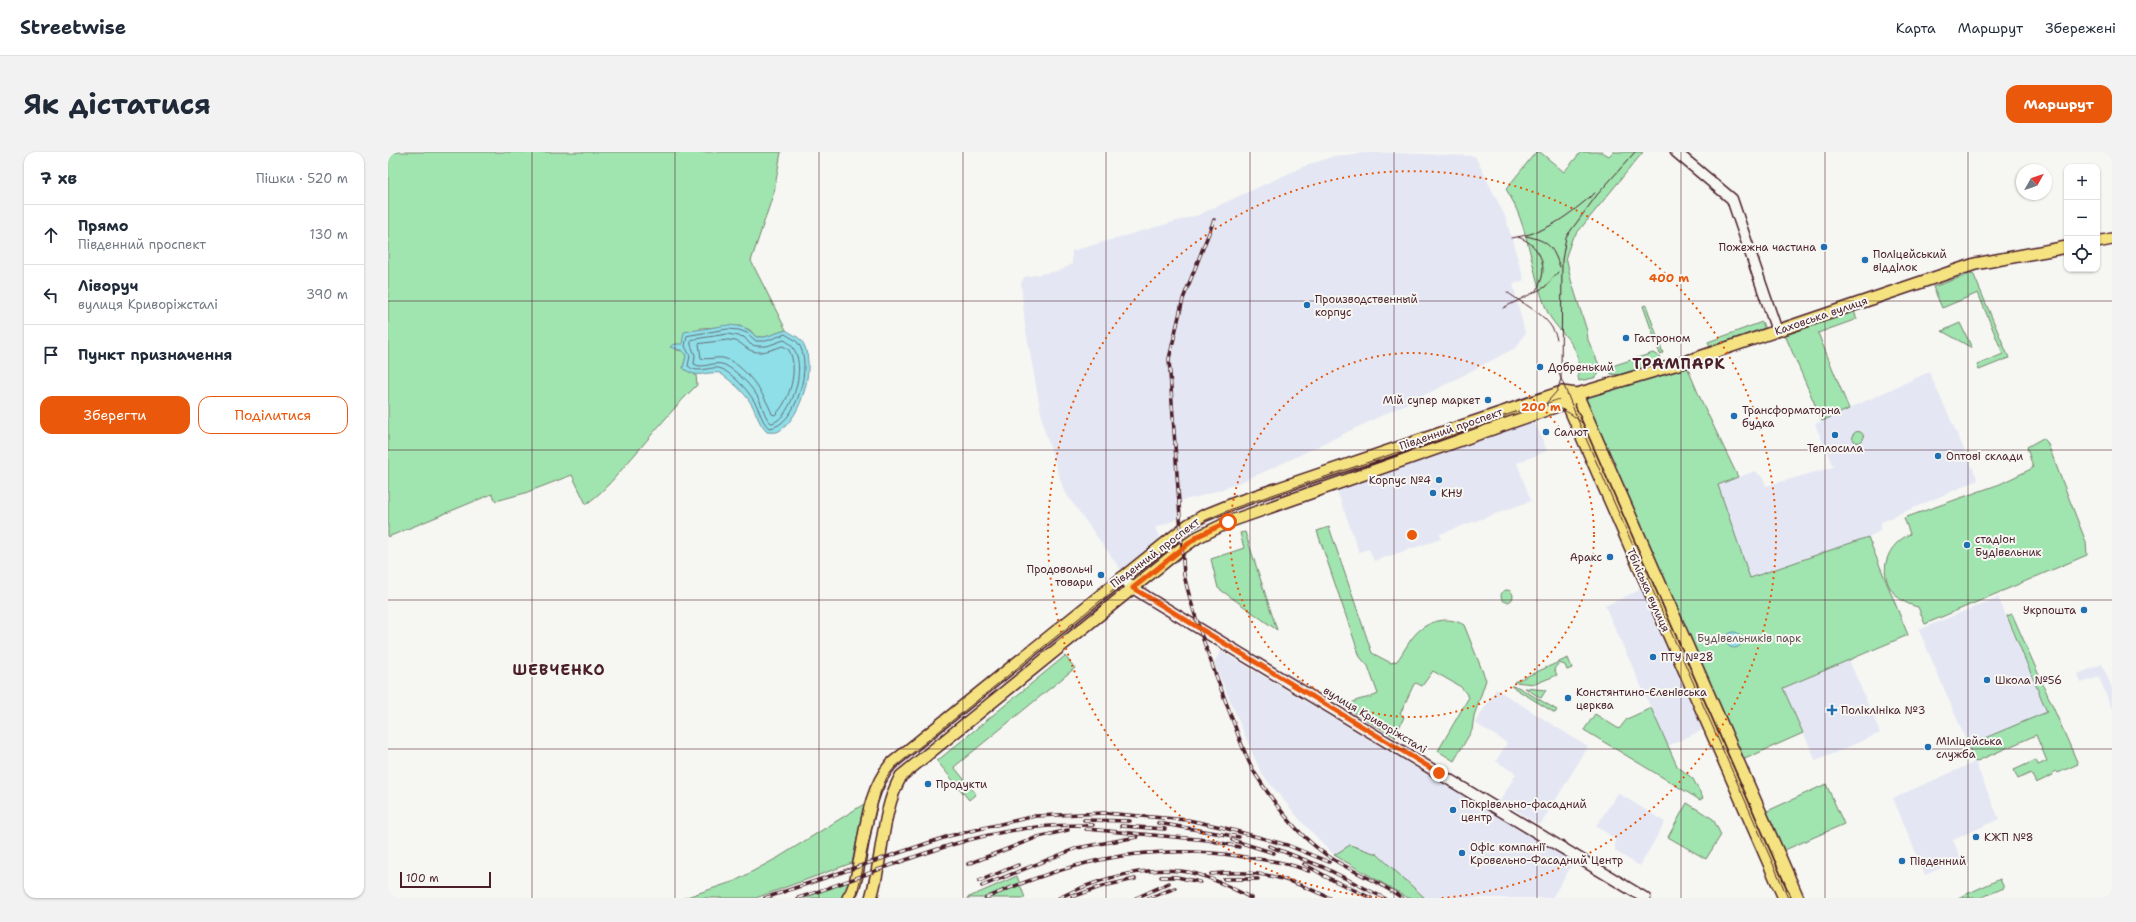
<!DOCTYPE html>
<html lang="uk">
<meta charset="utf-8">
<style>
body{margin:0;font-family:"Shantell Sans",sans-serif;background:#f2f2f3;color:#1f2937}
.controls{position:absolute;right:12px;top:12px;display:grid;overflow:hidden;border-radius:8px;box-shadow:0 1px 3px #0004}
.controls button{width:36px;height:36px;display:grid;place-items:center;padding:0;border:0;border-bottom:1px solid #e0e1e3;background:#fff;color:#1f2937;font:20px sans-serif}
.compass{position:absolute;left:1628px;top:12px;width:36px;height:36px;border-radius:50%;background:#fff;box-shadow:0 1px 3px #0004;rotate:50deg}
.scale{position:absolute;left:12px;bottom:10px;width:91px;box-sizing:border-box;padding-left:4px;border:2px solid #4a1f2b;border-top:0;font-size:11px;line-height:14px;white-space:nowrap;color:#4a1f2b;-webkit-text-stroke:3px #f6f6f2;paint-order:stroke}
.stop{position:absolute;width:12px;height:12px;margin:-9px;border:3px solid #ea580c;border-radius:50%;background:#fff}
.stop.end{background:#ea580c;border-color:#fff;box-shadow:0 1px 4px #0008}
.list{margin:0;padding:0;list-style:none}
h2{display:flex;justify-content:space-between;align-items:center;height:52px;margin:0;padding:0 16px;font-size:17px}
h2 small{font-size:13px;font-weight:400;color:#747a83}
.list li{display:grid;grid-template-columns:26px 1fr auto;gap:12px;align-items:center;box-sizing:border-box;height:60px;padding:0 16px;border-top:1px solid #e0e1e3}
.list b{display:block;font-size:15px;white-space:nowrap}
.list p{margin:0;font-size:13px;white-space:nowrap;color:#747a83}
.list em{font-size:13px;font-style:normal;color:#747a83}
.actions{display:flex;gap:8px;padding:12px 16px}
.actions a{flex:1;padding:9px 0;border:1px solid #ea580c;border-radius:12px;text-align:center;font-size:14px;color:#ea580c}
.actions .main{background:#ea580c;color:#fff}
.icon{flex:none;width:22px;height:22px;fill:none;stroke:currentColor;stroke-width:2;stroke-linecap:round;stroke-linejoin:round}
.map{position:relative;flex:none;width:1724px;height:746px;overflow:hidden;border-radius:12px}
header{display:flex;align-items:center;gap:24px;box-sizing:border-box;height:56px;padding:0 20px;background:#fff;border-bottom:1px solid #e0e1e3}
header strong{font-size:19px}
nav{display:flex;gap:22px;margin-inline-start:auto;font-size:14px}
.intro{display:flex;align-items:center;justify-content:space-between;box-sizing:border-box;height:96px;padding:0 24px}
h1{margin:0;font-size:28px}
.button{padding:10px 18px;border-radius:12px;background:#ea580c;color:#fff;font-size:14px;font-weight:700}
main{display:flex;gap:24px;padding:0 24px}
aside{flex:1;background:#fff;border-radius:12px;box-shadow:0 1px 3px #0004}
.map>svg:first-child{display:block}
.built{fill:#e4e7f3}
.green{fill:#a0e4af;stroke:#75826d}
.water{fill:#8edfe8;stroke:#73929c}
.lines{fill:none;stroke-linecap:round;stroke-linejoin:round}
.shore{stroke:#656c77;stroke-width:1}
.secondary-casing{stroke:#4a1f2b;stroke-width:13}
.primary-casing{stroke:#4a1f2b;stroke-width:14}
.secondary{stroke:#f6f6f2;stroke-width:10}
.primary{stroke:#f5e382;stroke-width:11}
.tram{stroke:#4a1f2b;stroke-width:1}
.rail-casing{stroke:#4a1f2b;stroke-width:3.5}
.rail{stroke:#f6f6f2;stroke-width:2;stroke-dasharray:6;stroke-linecap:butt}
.route{stroke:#ea580c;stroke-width:5}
.grid{fill:none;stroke:#4a1f2b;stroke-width:1;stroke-opacity:0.55}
.ring{fill:none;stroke:#e8590c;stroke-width:2;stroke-dasharray:2 4}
.poi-dot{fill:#1f6fb2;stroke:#f6f6f2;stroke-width:1.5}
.labels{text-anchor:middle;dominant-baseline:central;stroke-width:4;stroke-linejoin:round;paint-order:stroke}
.poi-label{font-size:11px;fill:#4a1f2b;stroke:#f6f6f2;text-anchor:start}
.street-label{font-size:11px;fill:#4a1f2b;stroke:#f6f6f2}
.park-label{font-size:11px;fill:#60504c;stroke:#f6f6f2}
.district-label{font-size:15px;font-weight:bold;letter-spacing:1px;fill:#4a1f2b;stroke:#f6f6f2}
.centre{fill:#e8590c;stroke:#f6f6f2;stroke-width:2}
.ring-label{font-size:12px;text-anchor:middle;font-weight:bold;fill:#e8590c;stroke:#f6f6f2;stroke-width:4;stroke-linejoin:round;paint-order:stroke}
</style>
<header>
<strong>Streetwise</strong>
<nav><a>Карта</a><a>Маршрут</a><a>Збережені</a></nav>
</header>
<div class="intro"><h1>Як дістатися</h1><a class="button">Маршрут</a></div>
<main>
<aside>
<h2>7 хв<small>Пішки · 520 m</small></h2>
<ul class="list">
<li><svg class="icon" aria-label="ahead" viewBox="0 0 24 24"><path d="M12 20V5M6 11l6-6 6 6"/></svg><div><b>Прямо</b><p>Південний проспект</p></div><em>130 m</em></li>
<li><svg class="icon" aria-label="left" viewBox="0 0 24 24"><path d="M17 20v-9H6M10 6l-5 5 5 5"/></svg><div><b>Ліворуч</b><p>вулиця Криворіжсталі</p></div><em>390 m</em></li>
<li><svg class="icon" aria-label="arrive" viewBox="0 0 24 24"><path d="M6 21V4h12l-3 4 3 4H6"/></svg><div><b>Пункт призначення</b></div></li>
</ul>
<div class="actions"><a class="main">Зберегти</a><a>Поділитися</a></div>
</aside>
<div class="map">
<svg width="1724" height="746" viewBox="0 0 1724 746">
<rect width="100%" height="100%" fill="#f6f6f2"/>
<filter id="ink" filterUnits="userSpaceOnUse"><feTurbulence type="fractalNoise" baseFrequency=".025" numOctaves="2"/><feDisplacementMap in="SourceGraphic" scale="8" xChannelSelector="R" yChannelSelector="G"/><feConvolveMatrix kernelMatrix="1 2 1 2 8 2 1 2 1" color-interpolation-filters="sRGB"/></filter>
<g filter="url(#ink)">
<path class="built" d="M 985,0 L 1087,4 L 1117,64 L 1136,128 L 1125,132 L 1137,181 L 1129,195 L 1051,236 L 891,313 L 846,333 L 807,346 L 794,348 L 790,367 L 767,376 L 772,385 L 771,388 L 733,418 L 676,339 L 656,277 L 637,174 L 633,131 L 636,125 L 674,118 L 684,112 L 684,99 L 810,63 L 912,16 L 946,4 Z
M 1541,220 L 1590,328 L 1493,370 L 1492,379 L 1480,385 L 1362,426 L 1330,333 L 1367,319 L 1375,326 L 1378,334 L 1445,315 L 1427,272 Z
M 1144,263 L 1159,299 L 1129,311 L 1143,349 L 1052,382 L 1053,387 L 986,409 L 981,397 L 971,400 L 947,333 Z
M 1258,435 L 1321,575 L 1280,594 L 1217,454 Z
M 1610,445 L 1659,560 L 1580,593 L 1531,478 Z
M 833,499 L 1186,710 L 1164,746 L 1037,746 L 989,702 L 962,693 L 946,703 L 913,669 L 873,621 L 826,511 Z
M 1461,508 L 1492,581 L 1428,609 L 1395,536 Z
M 1714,512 L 1724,536 L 1724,558 L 1711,525 L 1693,531 L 1690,522 Z
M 1108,537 L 1200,595 L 1152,673 L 1112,649 L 1128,622 L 1108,609 L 1119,591 L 1087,571 Z
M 1587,610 L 1611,667 L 1565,688 L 1573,707 L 1537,723 L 1505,646 Z
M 1230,641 L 1277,670 L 1252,714 L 1227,699 L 1227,687 L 1208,674 Z"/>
<path class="green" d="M 0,0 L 393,0 L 386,40 L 363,109 L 398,178 L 377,185 L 368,185 L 362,178 L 352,174 L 313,176 L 289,198 L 295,199 L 298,204 L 295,216 L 308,223 L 309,233 C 282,259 260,288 235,316 C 224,329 213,342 198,352 L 184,323 L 137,341 L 108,349 L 104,342 L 0,385 Z
M 1148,0 L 1152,0 L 1176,20 L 1193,0 L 1214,0 L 1221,4 L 1225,0 L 1255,0 L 1184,87 L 1178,104 L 1183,128 L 1199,179 L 1200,188 L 1212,215 L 1210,223 L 1206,226 L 1191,229 C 1188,220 1192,212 1189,202 C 1183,186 1166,175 1159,159 C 1143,120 1141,73 1118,37 Z
M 1585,121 L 1621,206 L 1591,218 L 1589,213 L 1615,202 L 1590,141 L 1554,156 L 1545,135 Z
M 1258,153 L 1275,201 L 1272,202 L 1255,154 Z
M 1466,159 L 1469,167 L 1430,181 L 1461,257 L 1434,269 L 1397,183 Z
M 1374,170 L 1377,177 L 1323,197 L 1320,190 Z
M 1572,171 L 1584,196 L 1554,179 Z
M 1265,201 L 1272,205 L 1270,211 L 1231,223 L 1223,222 L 1222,218 L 1227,213 Z
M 1297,210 L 1313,248 L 1350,325 L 1330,333 L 1362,426 L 1480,385 L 1520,483 L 1395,536 L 1415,581 L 1350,610 L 1189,242 Z
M1464.5 285a5.5 5.5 0 1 1 11 0a5.5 5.5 0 1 1-11 0Z
M 1655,286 L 1659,290 L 1698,390 L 1699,403 L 1537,472 L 1530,455 C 1490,446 1486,399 1522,382 L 1516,366 L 1612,332 L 1645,316 L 1639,295 Z
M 941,375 L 984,501 L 1003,511 L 1009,509 C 1016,500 1023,484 1033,477 C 1046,467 1063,465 1076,473 L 1098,528 L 1086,564 L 1084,578 L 1066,609 L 1050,599 L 1081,545 L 1073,535 L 1045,519 L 1034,534 L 1028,531 L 1026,532 L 1012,562 L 1016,565 L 1007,585 L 958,556 C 967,545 979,548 990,542 L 980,514 L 972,505 L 929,379 Z
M 857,380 L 889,478 L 830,436 L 823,407 L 856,396 L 852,381 Z
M1113 444a6 6 0 1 1 12 0a6 6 0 1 1-12 0Z
M 1624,462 L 1690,612 L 1670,621 L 1668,619 L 1664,621 L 1665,623 L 1648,631 L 1643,621 L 1630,627 L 1626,618 L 1648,608 L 1650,613 L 1659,609 L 1648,583 L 1587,610 L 1580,593 L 1659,560 L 1619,464 Z
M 677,504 L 687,516 L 566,615 L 588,642 L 581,648 L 549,609 Z
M 1180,506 L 1184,516 L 1179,518 L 1177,513 L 1171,511 L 1166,517 L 1169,523 L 1147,532 L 1126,530 Z
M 1123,534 L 1130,535 L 1169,558 L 1167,561 Z
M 1137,536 L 1158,538 L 1153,546 Z
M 1263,556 L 1289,614 L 1305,627 L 1315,646 L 1312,648 L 1196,578 L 1207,562 L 1231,577 L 1239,567 Z
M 1438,632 L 1456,672 L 1390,701 L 1373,662 Z
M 1299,651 L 1325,667 L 1333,683 L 1318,707 L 1280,685 Z
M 476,652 L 464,711 L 368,746 L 296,746 L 347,729 L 391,705 Z
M 962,693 L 989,702 L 1037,746 L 1020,746 L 946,703 Z
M 629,724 L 637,746 L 579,746 Z
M 468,727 L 460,746 L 410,746 Z
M 1612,727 L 1616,736 L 1592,746 L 1570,746 Z"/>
<path class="water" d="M 340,173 C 352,174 360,175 368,185 L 377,185 L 398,178 C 402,181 409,184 413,188 C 430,209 414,266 391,279 C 388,281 383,280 379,280 C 371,272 369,263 364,253 C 356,239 344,230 332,221 C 316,219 310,228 295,216 L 298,204 L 295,199 L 282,195 L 286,192 L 294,192 L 296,180 Z
M1338 488a8 8 0 1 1 16 0a8 8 0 1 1-16 0Z"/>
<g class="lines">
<path class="shore" d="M 340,177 L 351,178 L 359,181 L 368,189 L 378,189 L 397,182 C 401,185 407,187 410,191 C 426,211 408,275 381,276 C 373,269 372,258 366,249 C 359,237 348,226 336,218 C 324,211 312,224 300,214 L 302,204 L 297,194 L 299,184 Z
M 340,182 L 356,185 L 362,192 L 368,194 L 379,194 L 396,188 C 427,203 402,270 383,271 C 377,266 375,256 372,249 C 365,235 350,220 337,213 C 326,208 315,218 306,212 L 307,203 L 303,193 L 303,188 Z
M 340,188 C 353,189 351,191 360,197 C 371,204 384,197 395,194 L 401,198 C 411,217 402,249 387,263 L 384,262 C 377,243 356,211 335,206 C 328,205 320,208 313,206 L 311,192 Z"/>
<defs>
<path id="secondary" d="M 1288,0 L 1344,47 L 1389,179
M 734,425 L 745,436 L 759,445 L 1257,746"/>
<path id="primary" d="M 1709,90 L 1724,87
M 1189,242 L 1410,746
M 1176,244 L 1396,746
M 460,746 C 467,736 469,723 471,711 C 478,678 480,639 503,612 L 800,373 L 815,364 L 847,351 L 1159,245 L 1174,240 L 1189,242
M 483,746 C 495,707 493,660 513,624 L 794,396 L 810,385 L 843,369 L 1178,251 L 1189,242 L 1297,210 L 1587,112 L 1679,95"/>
</defs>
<use href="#secondary" class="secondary-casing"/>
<use href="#primary" class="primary-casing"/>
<use href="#secondary" class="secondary"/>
<use href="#primary" class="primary"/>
<path class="tram" d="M 1138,84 C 1161,89 1164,94 1172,115
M 1130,85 C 1156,94 1163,122 1145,142
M 1123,86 C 1160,81 1179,64 1207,41
M 1119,140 C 1138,155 1162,162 1169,187
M 1115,156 L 1157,135 L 1170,120
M 1170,219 L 1192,273 L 1400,746
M 1155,255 L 1169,239 L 1173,227 L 1174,108 L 1178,85 L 1209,43 L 1247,0
M 468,746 L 492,641 L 499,625 L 507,615 L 790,386 L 818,368 L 846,356 L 1145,254 C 1164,250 1182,259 1195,272"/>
<defs>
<path id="rail" d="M 826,68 L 795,147 L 781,207 L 796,423 C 807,470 825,515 842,561 C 850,581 856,604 868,623 C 884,648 904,676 928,695 C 954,717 987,726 1014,746
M 696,668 L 742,669
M 770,671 L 851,685
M 733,674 L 777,677
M 698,677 L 820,688 L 851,695
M 844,688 L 886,701
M 881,694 L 935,715 L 996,746
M 580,712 L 650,685 L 680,678
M 916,712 L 941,726
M 823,722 C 872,717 897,725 942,746
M 936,724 L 983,746
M 773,725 L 789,725 L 812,730
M 836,727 L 870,727
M 591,729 L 630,713
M 594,734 L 689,696 L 749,685
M 684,745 L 715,734 L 747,727
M 377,746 L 561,684 L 647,664 L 716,661 L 800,668 L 833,675 L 899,693 L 941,710
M 410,746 C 489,721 567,683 650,675 C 668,673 687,673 705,673
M 598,746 C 683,709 756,691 850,704 C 876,708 895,709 921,719
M 671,746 C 707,728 750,715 792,719 C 816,721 842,735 863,746
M 748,746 L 781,731
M 761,746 L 787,736"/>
</defs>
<use href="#rail" class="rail-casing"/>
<use href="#rail" class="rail"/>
</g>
</g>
<g class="lines" filter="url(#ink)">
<path class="route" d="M 840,370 L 810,384 L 745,436 L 1051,621"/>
</g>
<path class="grid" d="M 144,0 L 144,746M 287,0 L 287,746M 431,0 L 431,746M 575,0 L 575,746M 718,0 L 718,746M 862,0 L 862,746M 1006,0 L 1006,746M 1149,0 L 1149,746M 1293,0 L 1293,746M 1437,0 L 1437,746M 1580,0 L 1580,746M 0,149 L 1724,149M 0,298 L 1724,298M 0,448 L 1724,448M 0,597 L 1724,597"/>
<g class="ring">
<circle cx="1024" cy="383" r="182"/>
<path d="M995 746A364 364 0 1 1 1053 746"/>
</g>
<g class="poi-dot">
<circle cx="1436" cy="95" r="4"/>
<circle cx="1477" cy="108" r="4"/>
<circle cx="919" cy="153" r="4"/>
<circle cx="1238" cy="186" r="4"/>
<circle cx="1152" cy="215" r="4"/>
<circle cx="1100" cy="248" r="4"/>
<circle cx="1346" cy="264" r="4"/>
<circle cx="1158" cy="280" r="4"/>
<circle cx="1447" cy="283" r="4"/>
<circle cx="1550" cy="304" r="4"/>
<circle cx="1051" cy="328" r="4"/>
<circle cx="1045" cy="341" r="4"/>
<circle cx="1579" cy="393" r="4"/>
<circle cx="1222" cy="405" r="4"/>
<circle cx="713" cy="423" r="4"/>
<circle cx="1696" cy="458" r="4"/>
<circle cx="1265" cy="505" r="4"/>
<circle cx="1599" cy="528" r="4"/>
<circle cx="1180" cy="546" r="4"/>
<path d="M1442 552h4v4h4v4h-4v4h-4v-4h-4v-4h4z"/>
<circle cx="1540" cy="595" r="4"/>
<circle cx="540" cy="632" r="4"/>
<circle cx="1065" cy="658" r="4"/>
<circle cx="1588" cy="685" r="4"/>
<circle cx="1074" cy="701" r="4"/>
<circle cx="1514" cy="709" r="4"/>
</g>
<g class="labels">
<g class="poi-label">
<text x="1428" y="95" text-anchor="end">Пожежна частина</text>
<text x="1485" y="102">Поліцейський<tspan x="1485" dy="13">відділок</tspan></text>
<text x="927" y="147">Производственный<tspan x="927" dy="13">корпус</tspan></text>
<text x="1246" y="186">Гастроном</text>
<text x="1160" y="215">Добренький</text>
<text x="1092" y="248" text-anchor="end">Мій супер маркет</text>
<text x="1354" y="258">Трансформаторна<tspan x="1354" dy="13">будка</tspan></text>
<text x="1166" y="280">Салют</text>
<text x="1447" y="296" text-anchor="middle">Теплосила</text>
<text x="1558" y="304">Оптові склади</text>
<text x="1043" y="328" text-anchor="end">Корпус №4</text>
<text x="1053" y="341">КНУ</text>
<text x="1587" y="387">стадіон<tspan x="1587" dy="13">Будівельник</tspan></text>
<text x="1214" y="405" text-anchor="end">Аракс</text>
<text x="705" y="417" text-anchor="end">Продовольчі<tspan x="705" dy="13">товари</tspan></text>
<text x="1688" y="458" text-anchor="end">Укрпошта</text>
<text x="1273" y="505">ПТУ №28</text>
<text x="1607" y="528">Школа №56</text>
<text x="1188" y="540">Констянтино-Єленівська<tspan x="1188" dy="13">церква</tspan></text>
<text x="1453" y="558">Поліклініка №3</text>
<text x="1548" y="589">Міліцейська<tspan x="1548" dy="13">служба</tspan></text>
<text x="548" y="632">Продукти</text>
<text x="1073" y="652">Покрівельно-фасадний<tspan x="1073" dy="13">центр</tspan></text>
<text x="1596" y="685">КЖП №8</text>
<text x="1082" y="695">Офіс компанії<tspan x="1082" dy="13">Кровельно-Фасадний Центр</tspan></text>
<text x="1522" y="709">Південний</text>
</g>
<g class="street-label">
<text transform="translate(1433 164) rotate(-19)">Каховська вулиця</text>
<text transform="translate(1063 277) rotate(-19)">Південний проспект</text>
<text transform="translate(767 401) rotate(-37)">Південний проспект</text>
<text transform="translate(1260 438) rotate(66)">Тбіліська вулиця</text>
<text transform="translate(987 568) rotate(31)">вулиця Криворіжсталі</text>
</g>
<g class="park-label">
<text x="1361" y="486">Будівельників парк</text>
</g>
<g class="district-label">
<text x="1291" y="212">ТРАМПАРК</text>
<text x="171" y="518">ШЕВЧЕНКО</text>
</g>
</g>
<circle cx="1024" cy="383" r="6" class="centre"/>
<g class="ring-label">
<text x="1281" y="130">400 m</text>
<text x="1153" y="259">200 m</text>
</g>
</svg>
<div class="controls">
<button>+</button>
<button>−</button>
<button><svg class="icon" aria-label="locate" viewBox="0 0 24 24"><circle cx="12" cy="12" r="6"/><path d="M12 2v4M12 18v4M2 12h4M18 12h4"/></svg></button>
</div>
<svg class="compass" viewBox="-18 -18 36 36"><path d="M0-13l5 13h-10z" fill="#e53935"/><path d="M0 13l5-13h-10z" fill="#747a83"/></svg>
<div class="scale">100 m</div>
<div class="stop" style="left:840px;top:370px"></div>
<div class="stop end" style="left:1051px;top:621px"></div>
</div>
</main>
